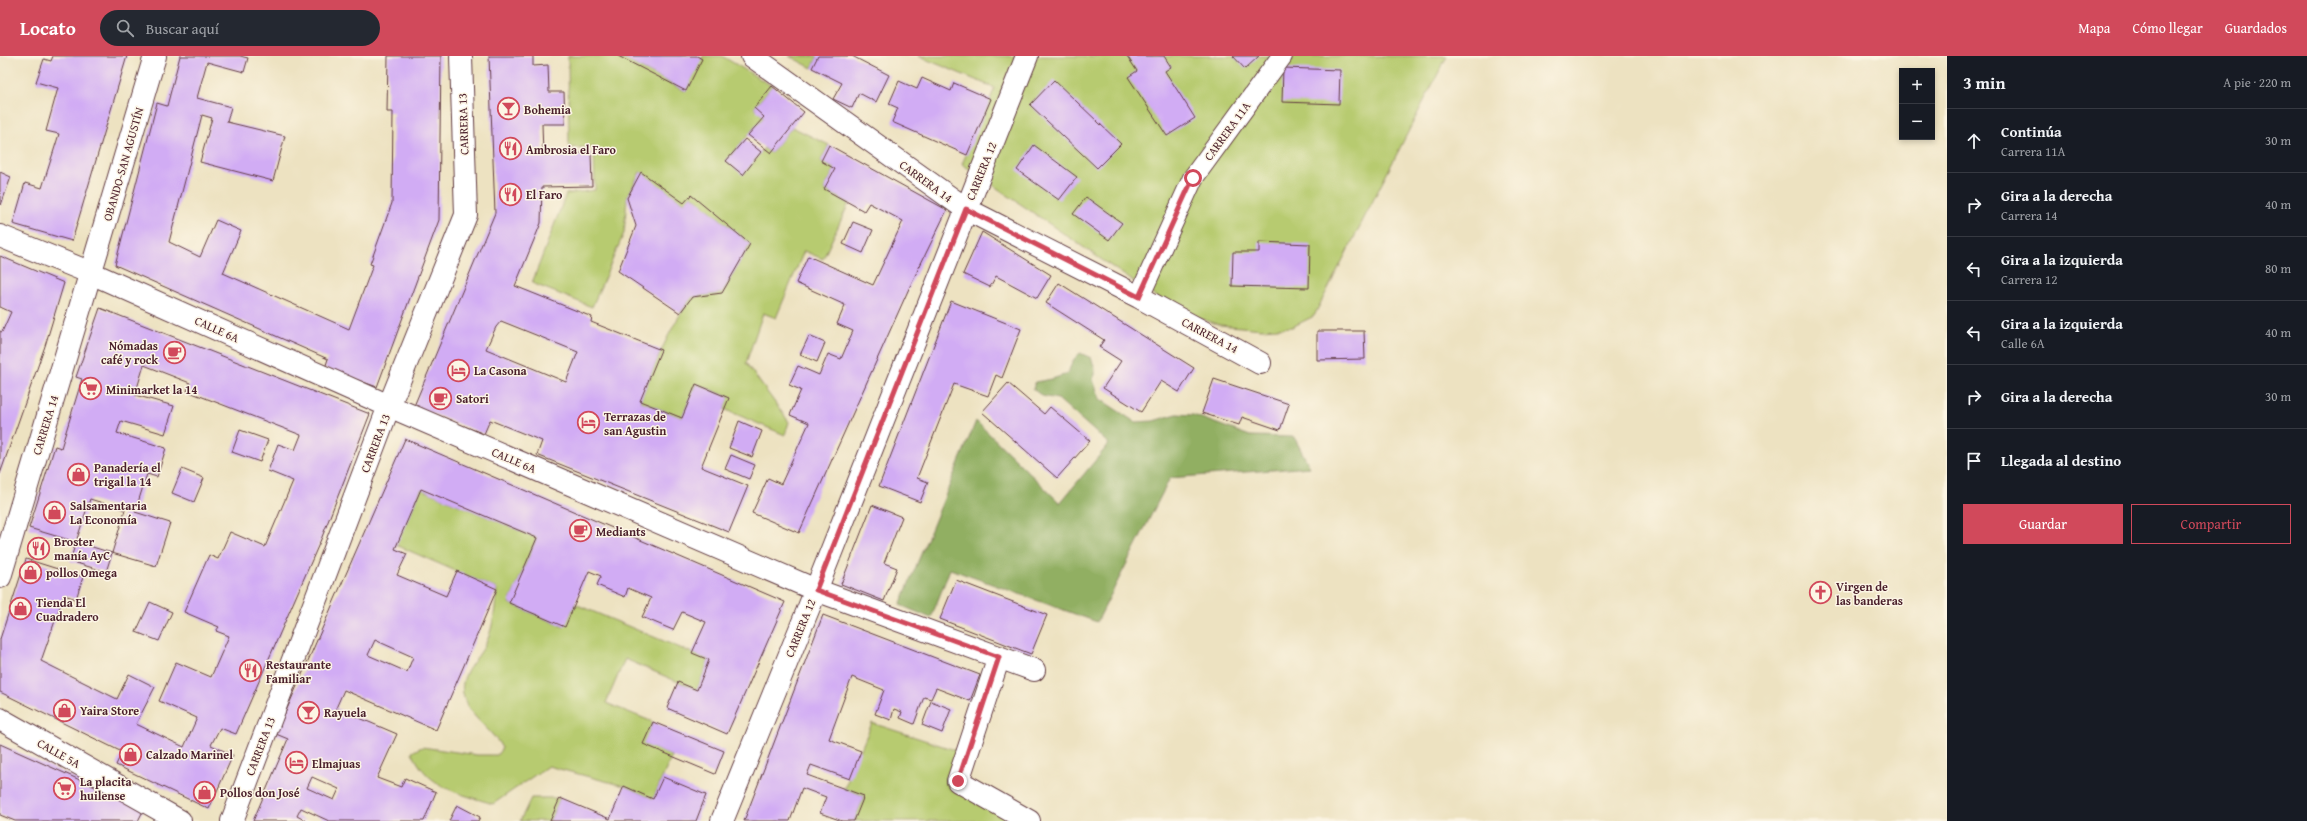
<!DOCTYPE html>
<html lang="es">
<meta charset="utf-8">
<style>
body{margin:0;font-family:"Gentium Book Plus",serif;background:#242831;color:#f1f3f6}
.controls{position:absolute;right:12px;top:12px;display:grid;overflow:hidden;border-radius:0px;box-shadow:0 2px 6px #0003}
.controls button{width:36px;height:36px;display:grid;place-items:center;padding:0;border:0;border-bottom:1px solid #363941;background:#171b24;color:#f1f3f6;font:20px sans-serif}
.stop{position:absolute;width:12px;height:12px;margin:-9px;border:3px solid #d1495b;border-radius:50%;background:#fff}
.stop.end{background:#d1495b;border-color:#fff;box-shadow:0 1px 4px #0008}
.list{margin:0;padding:0;list-style:none}
h2{display:flex;justify-content:space-between;align-items:center;height:52px;margin:0;padding:0 16px;font-size:17px}
h2 small{font-size:13px;font-weight:400;color:#9ea1a6}
.list li{display:grid;grid-template-columns:26px 1fr auto;gap:12px;align-items:center;box-sizing:border-box;height:64px;padding:0 16px;border-top:1px solid #363941}
.list b{display:block;font-size:15px;white-space:nowrap}
.list p{margin:0;font-size:13px;white-space:nowrap;color:#9ea1a6}
.list em{font-size:13px;font-style:normal;color:#9ea1a6}
.actions{display:flex;gap:8px;padding:12px 16px}
.actions a{flex:1;padding:9px 0;border:1px solid #d1495b;border-radius:0px;text-align:center;font-size:14px;color:#d1495b}
.actions .main{background:#d1495b;color:#fff}
.icon{flex:none;width:22px;height:22px;fill:none;stroke:currentColor;stroke-width:2;stroke-linecap:round;stroke-linejoin:round}
.map{position:relative;flex:none;width:1947px;height:765px;overflow:hidden}
header{display:flex;align-items:center;gap:24px;box-sizing:border-box;height:56px;padding:0 20px;background:#d1495b;color:#fff}
header strong{font-size:19px}
nav{display:flex;gap:22px;margin-inline-start:auto;font-size:14px}
.search{width:280px;height:36px;background:#242831;display:flex;align-items:center;gap:10px;box-sizing:border-box;padding:0 14px;border-radius:22px;color:#9ea1a6;font-size:15px}
main{display:flex}
aside{flex:1;background:#171b24}
.map>svg:first-child{display:block}
.green{fill:#b7cb6f;stroke:#80754d}
.forest{fill:#91af62;stroke:#6e6746}
.building{fill:#d1acf4;fill-rule:evenodd}
.lines{fill:none;stroke-linecap:round;stroke-linejoin:round}
.pedestrian-casing{stroke:#623c42;stroke-width:22}
.minor-casing{stroke:#623c42;stroke-width:24}
.tertiary-casing{stroke:#623c42;stroke-width:24}
.pedestrian{stroke:#fff;stroke-width:20}
.minor{stroke:#fff;stroke-width:22}
.tertiary{stroke:#fff;stroke-width:22}
.route{stroke:#d1495b;stroke-width:5}
.labels{text-anchor:middle;dominant-baseline:central;stroke-width:3;stroke-linejoin:round;paint-order:stroke}
.poi-label{font-size:12px;font-weight:bold;fill:#4a1f2b;stroke:#fcf5e5;text-anchor:start}
.street-label{font-size:12px;fill:#4a1f2b;stroke:#fcf5e5}
</style>
<header>
<strong>Locato</strong>
<div class="search"><svg class="icon" aria-label="search" viewBox="0 0 24 24"><circle cx="10" cy="10" r="6"/><path d="M15 15l6 6"/></svg>Buscar aquí</div>
<nav><a>Mapa</a><a>Cómo llegar</a><a>Guardados</a></nav>
</header>
<main>
<div class="map">
<svg width="1947" height="765" viewBox="0 0 1947 765">
<rect width="100%" height="100%" fill="#fcf5e5"/>
<filter id="ink" filterUnits="userSpaceOnUse"><feTurbulence type="fractalNoise" baseFrequency=".025" numOctaves="2"/><feDisplacementMap in="SourceGraphic" scale="8" xChannelSelector="R" yChannelSelector="G"/><feConvolveMatrix kernelMatrix="1 2 1 2 8 2 1 2 1" color-interpolation-filters="sRGB"/></filter>
<filter id="wash" filterUnits="userSpaceOnUse"><feTurbulence type="fractalNoise" baseFrequency=".012" numOctaves="4" result="noise"/><feDisplacementMap in="SourceGraphic" scale="16" xChannelSelector="R" yChannelSelector="G"/><feGaussianBlur stdDeviation="0.9" result="paint"/><feColorMatrix in="noise" values="0 0 0 0 0 0 0 0 0 0 0 0 0 0 0 0 0 1.4 0 .05"/><feComposite in="paint" operator="in"/></filter>
<g filter="url(#wash)">
<rect width="100%" height="100%" fill="#ede2c1"/>
<path class="green" d="M 568,0 L 618,0 L 685,35 L 703,0 L 722,0 L 772,30 L 754,52 L 764,61 L 726,105 L 743,118 L 764,92 L 771,97 L 792,71 L 829,89 L 821,105 L 835,113 L 824,133 L 849,147 L 823,203 L 804,195 L 776,262 L 763,257 L 746,307 L 789,366 L 785,379 L 724,353 L 729,341 L 696,328 L 682,362 L 640,345 C 655,309 668,273 692,241 L 722,237 L 750,188 L 691,139 L 684,147 L 640,116 L 627,142 L 624,177 L 592,251 L 532,227 L 566,138 L 595,134 L 594,91 L 569,92 Z
M 789,0 L 818,0 L 812,12 Z
M 918,0 L 1447,0 L 1314,260 L 1292,271 L 1262,273 L 1220,269 L 1175,254 L 962,108 L 995,32 Z
M 421,433 L 537,482 L 509,547 L 564,571 L 575,548 L 709,604 L 697,634 L 625,603 L 606,647 L 653,666 L 644,688 L 672,700 L 653,743 L 624,730 L 548,710 L 493,748 C 459,737 428,733 412,696 L 422,691 L 477,699 L 497,699 L 502,692 C 494,676 473,663 466,647 C 454,620 476,608 486,587 C 494,570 495,551 497,533 L 396,489 Z
M 872,667 L 958,695 L 947,726 L 1009,758 L 1005,765 L 854,765 L 864,740 L 844,733 Z
M 531,742 L 560,742 L 550,765 L 520,765 Z"/>
<path class="forest" d="M 1080,297 L 1091,302 L 1095,312 L 1093,324 L 1100,343 L 1135,366 L 1153,365 L 1177,358 L 1193,359 L 1250,380 L 1294,381 L 1310,411 L 1170,422 L 1097,566 L 950,513 L 931,562 L 900,549 L 976,365 L 1060,447 L 1109,388 L 1058,343 L 1042,340 L 1033,333 L 1035,326 L 1052,323 L 1067,318 L 1074,303 Z"/>
<g id="blocks">
<path class="building" d="M 53,0 L 127,0 L 72,185 L 13,168 L 25,127 L 42,132 L 59,78 L 46,75 L 58,32 L 36,26 L 44,3 L 51,5 Z
M 180,0 L 240,0 L 248,2 L 244,16 L 207,6 L 197,42 L 231,51 L 227,66 L 285,80 L 273,125 L 200,106 L 212,62 L 202,59 L 169,186 L 200,201 L 216,164 L 241,175 L 223,217 L 349,273 L 373,209 L 370,208 L 392,147 L 393,56 L 387,56 L 388,0 L 441,0 L 439,164 L 377,331 L 325,312 L 328,303 L 115,209 L 157,47 L 167,50 Z
M 489,0 L 533,0 L 533,10 L 548,9 L 549,36 L 564,36 L 565,68 L 542,68 L 543,99 L 591,97 L 592,130 L 542,131 L 541,167 L 515,230 L 592,261 L 591,266 L 661,294 L 640,345 L 682,362 L 696,328 L 729,342 L 701,411 L 748,430 L 729,476 L 537,399 L 542,385 L 490,364 L 484,378 L 414,350 L 495,157 ZM 501,265 L 578,296 L 566,326 L 486,293 L 496,271 Z
M 618,0 L 697,0 L 702,3 L 686,35 Z
M 818,0 L 852,0 L 889,19 L 876,46 L 859,37 L 852,52 L 833,43 L 842,27 L 812,12 Z
M 1127,0 L 1164,0 L 1171,11 L 1165,15 L 1195,62 L 1167,80 L 1128,21 L 1137,15 Z
M 1233,0 L 1259,0 L 1245,13 Z
M 1283,12 L 1340,14 L 1339,48 L 1282,46 Z
M 922,22 L 951,35 L 954,27 L 991,43 L 967,99 L 892,66 L 898,52 L 889,48 L 899,25 L 917,33 Z
M 1054,24 L 1121,88 L 1097,112 L 1030,49 Z
M 772,30 L 804,56 L 771,97 L 748,79 L 764,61 L 754,52 Z
M 745,83 L 761,96 L 743,119 L 726,105 Z
M 829,89 L 947,154 L 911,228 L 799,477 L 752,457 L 768,422 L 781,428 L 809,367 L 790,359 L 801,334 L 789,329 L 798,310 L 819,319 L 828,298 L 841,303 L 853,275 L 837,268 L 845,249 L 796,227 L 808,200 L 873,229 L 903,165 L 869,147 L 864,155 L 824,133 L 835,113 L 821,105 Z
M 1034,89 L 1077,121 L 1059,144 L 1017,114 Z
M 0,116 L 11,121 L 1,149 L 0,148 Z
M 641,116 L 684,147 L 691,139 L 750,188 L 722,237 L 692,241 L 680,257 L 618,215 L 636,170 L 627,142 Z
M 1086,141 L 1122,167 L 1109,184 L 1073,158 Z
M 853,166 L 873,174 L 863,197 L 843,188 Z
M 982,176 L 1051,219 L 1037,242 L 996,220 L 990,231 L 963,218 Z
M 1259,186 L 1310,188 L 1309,232 L 1232,230 L 1233,196 L 1259,196 Z
M 0,200 L 64,227 L 45,290 L 0,418 L 0,275 L 2,276 L 11,256 L 0,251 Z
M 1059,227 L 1194,312 L 1179,336 L 1161,325 L 1141,356 L 1103,332 L 1121,305 L 1099,291 L 1104,284 L 1046,247 Z
M 951,245 L 1021,273 L 1002,322 L 996,319 L 988,340 L 954,328 L 917,422 L 928,426 L 920,446 L 879,430 Z
M 100,252 L 370,358 L 322,481 L 236,678 L 220,672 L 211,689 L 233,699 L 209,753 L 116,709 L 122,696 L 0,636 L 0,583 L 26,503 L 83,521 L 76,543 L 64,539 L 41,605 L 117,643 L 129,618 L 155,631 L 136,668 L 184,691 L 197,662 L 159,645 L 176,606 L 211,621 L 229,580 L 216,575 L 219,571 L 184,556 L 209,499 L 218,503 L 230,476 L 265,491 L 293,425 L 268,415 L 278,388 L 295,394 L 301,379 L 187,335 L 190,327 L 144,309 L 135,339 L 174,350 L 165,378 L 121,365 L 117,377 L 166,392 L 157,421 L 147,418 L 135,456 L 170,467 L 156,510 L 112,497 L 125,454 L 90,443 L 76,486 L 112,497 L 106,516 L 70,505 L 76,486 L 29,472 L 55,390 L 61,392 L 82,323 L 76,321 Z
M 1317,275 L 1364,275 L 1365,303 L 1317,304 Z
M 809,280 L 825,287 L 817,306 L 800,299 Z
M 1214,323 L 1289,348 L 1280,374 L 1242,361 L 1239,369 L 1202,357 Z
M 1008,327 L 1044,358 L 1050,351 L 1090,385 L 1057,422 L 982,356 Z
M 739,365 L 762,375 L 752,401 L 729,392 Z
M 240,374 L 268,384 L 260,406 L 232,396 Z
M 405,383 L 785,546 L 727,678 L 667,652 L 678,626 L 697,634 L 709,604 L 692,597 L 706,566 L 682,556 L 673,574 L 642,561 L 651,542 L 628,532 L 625,541 L 597,529 L 601,520 L 589,515 L 565,571 L 509,547 L 537,482 L 421,433 L 395,493 L 407,498 L 397,519 L 446,540 L 457,515 L 497,533 L 436,674 L 344,634 L 336,652 L 397,678 L 377,722 L 401,731 L 405,722 L 436,736 L 424,765 L 329,765 L 301,752 L 297,760 L 306,765 L 253,765 L 288,683 L 276,678 ZM 375,584 L 413,601 L 407,616 L 368,599 ZM 312,721 L 339,733 L 334,744 L 307,732 Z
M 731,399 L 755,409 L 749,423 L 725,413 Z
M 182,413 L 204,422 L 194,446 L 172,437 Z
M 872,449 L 902,461 L 884,507 L 897,512 L 884,545 L 841,528 Z
M 956,524 L 1047,559 L 1031,598 L 940,563 Z
M 150,546 L 172,556 L 159,585 L 136,576 Z
M 823,559 L 980,619 L 970,645 L 936,632 L 931,643 L 924,641 L 914,668 L 900,662 L 902,656 L 894,653 L 891,664 L 875,658 L 884,634 L 852,621 L 829,683 L 861,695 L 850,723 L 811,709 L 807,719 L 864,740 L 854,765 L 842,765 L 820,757 L 826,741 L 802,732 L 790,765 L 744,765 Z
M 931,645 L 951,653 L 942,677 L 922,669 Z
M 653,666 L 724,695 L 715,718 L 643,688 Z
M 0,688 L 144,753 L 138,765 L 15,765 L 0,759 Z
M 663,721 L 706,739 L 696,765 L 550,765 L 560,742 L 610,763 L 624,730 L 653,743 Z
M 457,749 L 480,761 L 478,765 L 449,765 Z"/>
</g>
</g>
<g filter="url(#ink)">
<use href="#blocks" fill-opacity="0" stroke="#623c42" stroke-width="1"/>
<g class="lines">
<defs>
<path id="pedestrian" d="M 1139,241 L 1193,122 L 1282,0"/>
<path id="minor" d="M 752,0 L 966,153 L 1139,241 L 1260,307
M 0,180 L 91,217 L 389,350 L 816,534 L 1034,614
M 999,601 L 958,725 L 1029,765
M 0,663 L 180,765
M 232,765 L 389,350 L 466,159 L 461,0
M 722,765 L 816,534 L 1027,0"/>
<path id="tertiary" d="M 0,521 L 155,0"/>
</defs>
<use href="#pedestrian" class="pedestrian-casing"/>
<use href="#minor" class="minor-casing"/>
<use href="#tertiary" class="tertiary-casing"/>
<use href="#pedestrian" class="pedestrian"/>
<use href="#minor" class="minor"/>
<use href="#tertiary" class="tertiary"/>
</g>
</g>
<g class="lines" filter="url(#ink)">
<path class="route" d="M 958,725 L 999,601 L 816,534 L 966,153 L 1139,241 L 1193,122"/>
</g>
<defs>
<symbol id="bar-ring" viewBox="-11 -11 22 22"><circle r="9.5" fill="#fcf5e5" stroke="#d1495b" stroke-width="1.5"/><path d="M-6-5H6L.8 .8V4.5H3.5V6h-7V4.5H-.8V.8Z" fill="#d1495b"/></symbol>
<symbol id="restaurant-ring" viewBox="-11 -11 22 22"><circle r="9.5" fill="#fcf5e5" stroke="#d1495b" stroke-width="1.5"/><path d="M-5-6h1v4h1v-4h1v4h1v-4h1v5L-1.5 .5V6h-2V.5L-5-1ZM5-6V6H3V1.5H1.5Q1.5-4 5-6Z" fill="#d1495b"/></symbol>
<symbol id="cafe-ring" viewBox="-11 -11 22 22"><circle r="9.5" fill="#fcf5e5" stroke="#d1495b" stroke-width="1.5"/><path d="M-5.5-4.5H6V0H3Q3 3.5 0 3.5H-2.5Q-5.5 3.5-5.5 0ZM3-3.2v2h1.7v-2ZM-6 4.5H4V6H-6Z" fill="#d1495b"/></symbol>
<symbol id="hotel-ring" viewBox="-11 -11 22 22"><circle r="9.5" fill="#fcf5e5" stroke="#d1495b" stroke-width="1.5"/><path d="M-6-4.5h1.5V1H6V5H4.5V3h-9V5H-6ZM-4 0a1.8 1.8 0 1 1 3.6 0ZM.5 0V-2.5h3Q6-2.5 6 0Z" fill="#d1495b"/></symbol>
<symbol id="supermarket-ring" viewBox="-11 -11 22 22"><circle r="9.5" fill="#fcf5e5" stroke="#d1495b" stroke-width="1.5"/><path d="M-6-5.5h2.5l.6 2H6L4.5 2H-2.5L-4.4-4H-6ZM-1.5 3.2a1.3 1.3 0 1 0 .1 0ZM3 3.2a1.3 1.3 0 1 0 .1 0Z" fill="#d1495b"/></symbol>
<symbol id="shop-ring" viewBox="-11 -11 22 22"><circle r="9.5" fill="#fcf5e5" stroke="#d1495b" stroke-width="1.5"/><path d="M-5-2.5h2.3a2.7 3.5 0 0 1 5.4 0H5L5.5 6h-11ZM-1.5-2.5h3a1.5 2.3 0 0 0-3 0Z" fill="#d1495b"/></symbol>
<symbol id="church-ring" viewBox="-11 -11 22 22"><circle r="9.5" fill="#fcf5e5" stroke="#d1495b" stroke-width="1.5"/><path d="M-1.2-6h2.4v3.5h3.3v2.4h-3.3V6h-2.4V-.1h-3.3v-2.4h3.3Z" fill="#d1495b"/></symbol>
</defs>
<g fill-rule="evenodd">
<use href="#bar-ring" x="496" y="40" width="25" height="25"/>
<use href="#restaurant-ring" x="498" y="80" width="25" height="25"/>
<use href="#restaurant-ring" x="498" y="126" width="25" height="25"/>
<use href="#cafe-ring" x="162" y="284" width="25" height="25"/>
<use href="#hotel-ring" x="446" y="302" width="25" height="25"/>
<use href="#supermarket-ring" x="78" y="320" width="25" height="25"/>
<use href="#cafe-ring" x="428" y="330" width="25" height="25"/>
<use href="#hotel-ring" x="576" y="354" width="25" height="25"/>
<use href="#shop-ring" x="66" y="406" width="25" height="25"/>
<use href="#shop-ring" x="42" y="444" width="25" height="25"/>
<use href="#cafe-ring" x="568" y="462" width="25" height="25"/>
<use href="#restaurant-ring" x="26" y="480" width="25" height="25"/>
<use href="#shop-ring" x="18" y="504" width="25" height="25"/>
<use href="#church-ring" x="1808" y="524" width="25" height="25"/>
<use href="#shop-ring" x="8" y="540" width="25" height="25"/>
<use href="#restaurant-ring" x="238" y="602" width="25" height="25"/>
<use href="#shop-ring" x="52" y="642" width="25" height="25"/>
<use href="#bar-ring" x="296" y="644" width="25" height="25"/>
<use href="#shop-ring" x="118" y="686" width="25" height="25"/>
<use href="#hotel-ring" x="284" y="694" width="25" height="25"/>
<use href="#supermarket-ring" x="52" y="720" width="25" height="25"/>
<use href="#shop-ring" x="192" y="724" width="25" height="25"/>
</g>
<g class="labels">
<g class="poi-label">
<text x="524" y="53">Bohemia</text>
<text x="526" y="93">Ambrosia el Faro</text>
<text x="526" y="138">El Faro</text>
<text x="158" y="289" text-anchor="end">Nómadas<tspan x="158" dy="14">café y rock</tspan></text>
<text x="474" y="314">La Casona</text>
<text x="106" y="333">Minimarket la 14</text>
<text x="456" y="342">Satori</text>
<text x="604" y="360">Terrazas de<tspan x="604" dy="14">san Agustin</tspan></text>
<text x="94" y="411">Panadería el<tspan x="94" dy="14">trigal la 14</tspan></text>
<text x="70" y="449">Salsamentaria<tspan x="70" dy="14">La Economía</tspan></text>
<text x="596" y="475">Mediants</text>
<text x="54" y="485">Broster<tspan x="54" dy="14">manía AyC</tspan></text>
<text x="46" y="516">pollos Omega</text>
<text x="1836" y="530">Virgen de<tspan x="1836" dy="14">las banderas</tspan></text>
<text x="36" y="546">Tienda El<tspan x="36" dy="14">Cuadradero</tspan></text>
<text x="266" y="608">Restaurante<tspan x="266" dy="14">Familiar</tspan></text>
<text x="80" y="654">Yaira Store</text>
<text x="324" y="656">Rayuela</text>
<text x="146" y="698">Calzado Marinel</text>
<text x="312" y="707">Elmajuas</text>
<text x="80" y="725">La placita<tspan x="80" dy="14">huilense</tspan></text>
<text x="220" y="736">Pollos don José</text>
</g>
<g class="street-label">
<text transform="translate(463 68) rotate(-92)">CARRERA 13</text>
<text transform="translate(1227 75) rotate(-54)">CARRERA 11A</text>
<text transform="translate(123 108) rotate(-74)">OBANDO-SAN AGUSTÍN</text>
<text transform="translate(981 115) rotate(-68)">CARRERA 12</text>
<text transform="translate(926 125) rotate(36)">CARRERA 14</text>
<text transform="translate(217 273) rotate(24)">CALLE 6A</text>
<text transform="translate(1210 279) rotate(28)">CARRERA 14</text>
<text transform="translate(45 369) rotate(-73)">CARRERA 14</text>
<text transform="translate(375 387) rotate(-69)">CARRERA 13</text>
<text transform="translate(514 404) rotate(23)">CALLE 6A</text>
<text transform="translate(800 572) rotate(-68)">CARRERA 12</text>
<text transform="translate(260 690) rotate(-69)">CARRERA 13</text>
<text transform="translate(59 697) rotate(29)">CALLE 5A</text>
</g>
</g>
</svg>
<div class="controls">
<button>+</button>
<button>−</button>
</div>
<div class="stop" style="left:1193px;top:122px"></div>
<div class="stop end" style="left:958px;top:725px"></div>
</div>
<aside>
<h2>3 min<small>A pie · 220 m</small></h2>
<ul class="list">
<li><svg class="icon" aria-label="ahead" viewBox="0 0 24 24"><path d="M12 20V5M6 11l6-6 6 6"/></svg><div><b>Continúa</b><p>Carrera 11A</p></div><em>30 m</em></li>
<li><svg class="icon" aria-label="right" viewBox="0 0 24 24"><path d="M7 20v-9h11M14 6l5 5-5 5"/></svg><div><b>Gira a la derecha</b><p>Carrera 14</p></div><em>40 m</em></li>
<li><svg class="icon" aria-label="left" viewBox="0 0 24 24"><path d="M17 20v-9H6M10 6l-5 5 5 5"/></svg><div><b>Gira a la izquierda</b><p>Carrera 12</p></div><em>80 m</em></li>
<li><svg class="icon" aria-label="left" viewBox="0 0 24 24"><path d="M17 20v-9H6M10 6l-5 5 5 5"/></svg><div><b>Gira a la izquierda</b><p>Calle 6A</p></div><em>40 m</em></li>
<li><svg class="icon" aria-label="right" viewBox="0 0 24 24"><path d="M7 20v-9h11M14 6l5 5-5 5"/></svg><div><b>Gira a la derecha</b></div><em>30 m</em></li>
<li><svg class="icon" aria-label="arrive" viewBox="0 0 24 24"><path d="M6 21V4h12l-3 4 3 4H6"/></svg><div><b>Llegada al destino</b></div></li>
</ul>
<div class="actions"><a class="main">Guardar</a><a>Compartir</a></div>
</aside>
</main>
